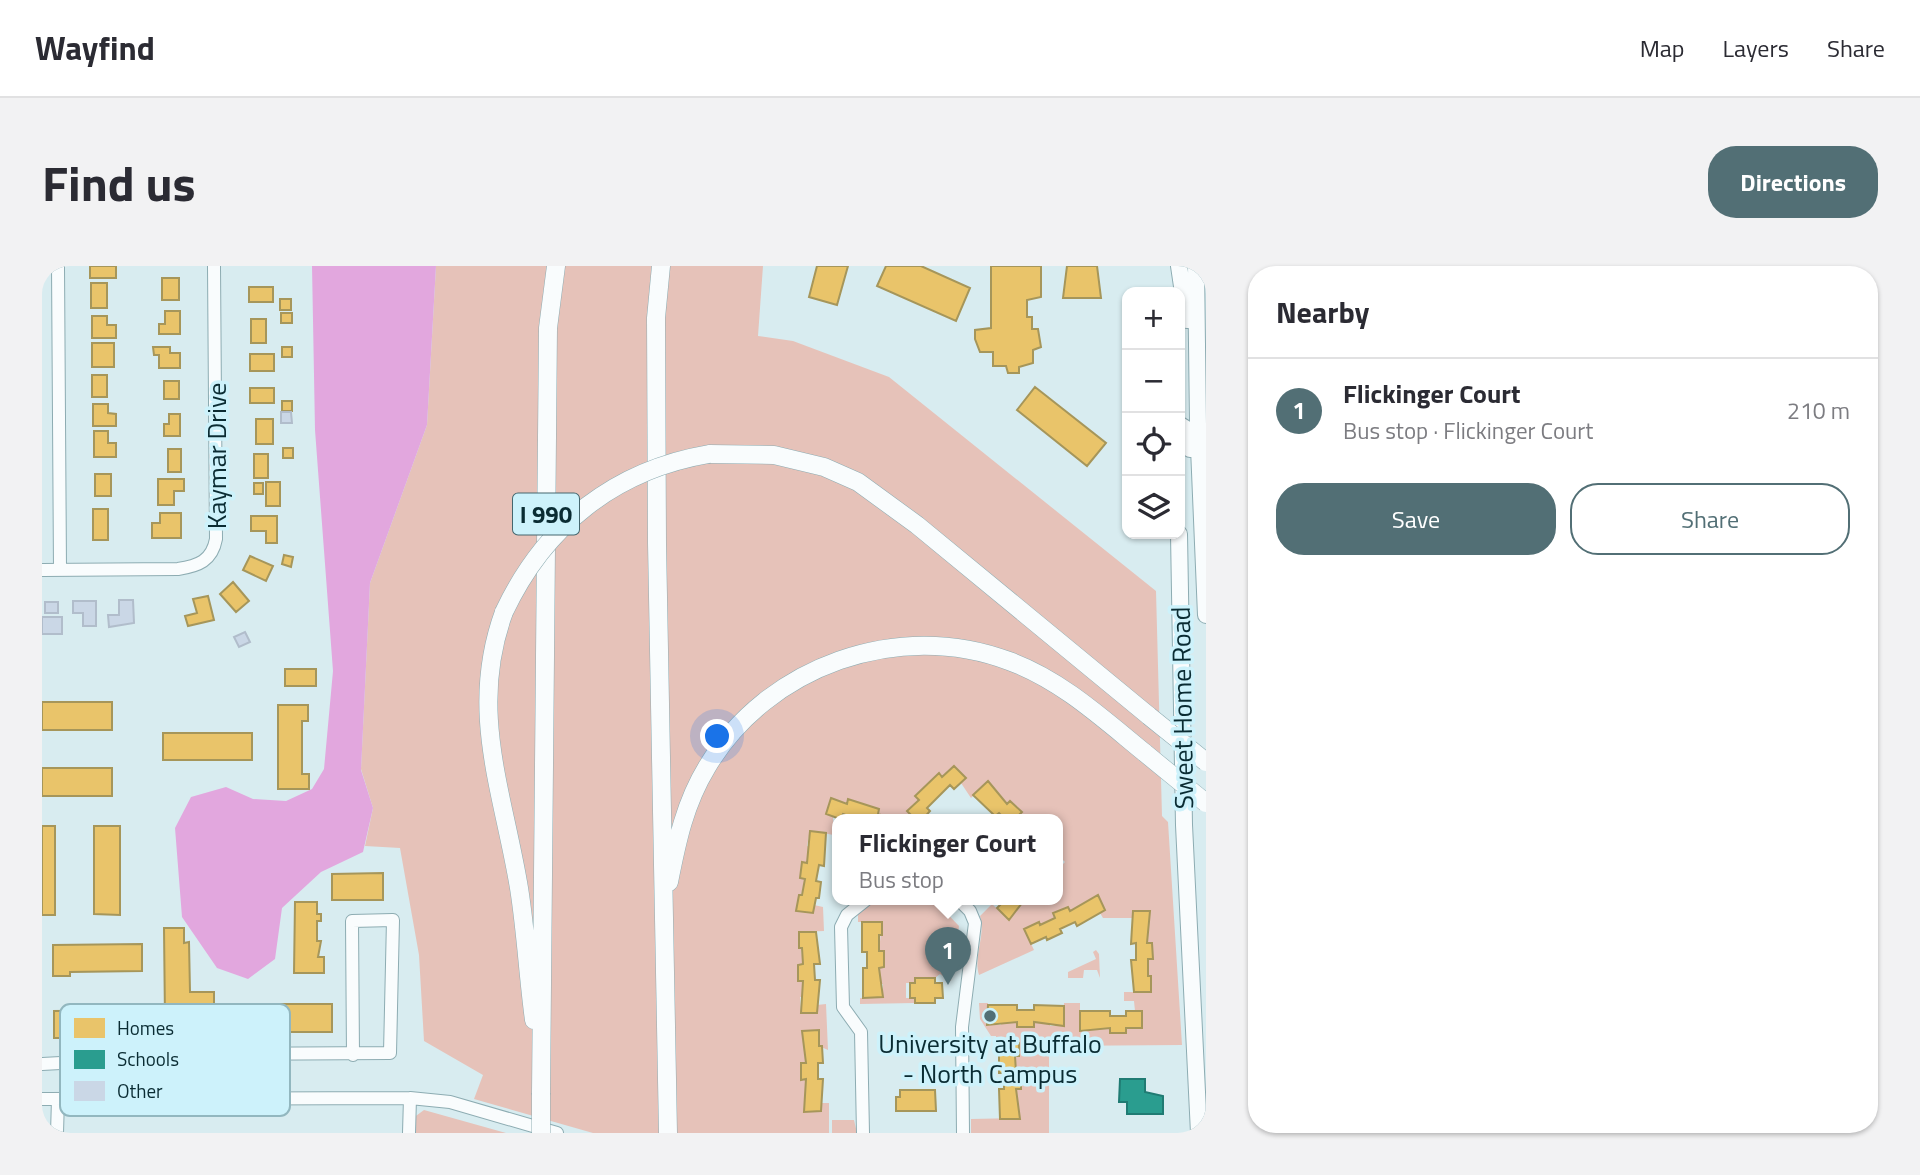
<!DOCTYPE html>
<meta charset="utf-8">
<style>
body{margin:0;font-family:"Titillium Web",sans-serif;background:#f2f2f3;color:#2b2b33}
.controls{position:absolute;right:21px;top:21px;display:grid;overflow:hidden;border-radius:14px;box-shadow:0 2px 5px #0004}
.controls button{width:63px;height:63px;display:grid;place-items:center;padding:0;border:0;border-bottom:2px solid #e1e1e2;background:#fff;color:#2b2b33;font:35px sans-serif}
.you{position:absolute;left:676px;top:471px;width:24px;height:24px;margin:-18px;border:5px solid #fff;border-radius:50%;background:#1a73e8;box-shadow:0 0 0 10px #1a73e833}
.badge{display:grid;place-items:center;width:46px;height:46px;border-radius:50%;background:#526f75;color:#fff;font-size:23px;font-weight:700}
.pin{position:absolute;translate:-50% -58px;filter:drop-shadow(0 2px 4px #0008)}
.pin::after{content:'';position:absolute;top:37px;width:24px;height:21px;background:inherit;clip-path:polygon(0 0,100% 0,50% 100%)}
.popup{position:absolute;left:790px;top:548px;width:231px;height:91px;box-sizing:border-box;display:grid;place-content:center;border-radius:14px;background:#fff;filter:drop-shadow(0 2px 5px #0005);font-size:23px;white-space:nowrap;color:#7c7c81}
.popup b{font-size:26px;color:#2b2b33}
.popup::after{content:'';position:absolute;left:50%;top:100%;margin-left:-14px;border:14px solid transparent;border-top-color:#fff}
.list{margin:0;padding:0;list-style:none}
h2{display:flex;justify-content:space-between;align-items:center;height:91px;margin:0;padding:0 28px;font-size:30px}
h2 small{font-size:23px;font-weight:400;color:#7c7c81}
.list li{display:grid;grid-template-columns:46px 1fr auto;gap:21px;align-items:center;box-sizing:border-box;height:105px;padding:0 28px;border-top:2px solid #e1e1e2}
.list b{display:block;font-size:26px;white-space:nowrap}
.list p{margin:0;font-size:23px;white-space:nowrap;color:#7c7c81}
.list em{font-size:23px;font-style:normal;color:#7c7c81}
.actions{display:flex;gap:14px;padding:21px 28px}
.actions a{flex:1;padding:16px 0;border:2px solid #526f75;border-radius:28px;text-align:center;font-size:24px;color:#526f75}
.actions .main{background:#526f75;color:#fff}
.icon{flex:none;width:38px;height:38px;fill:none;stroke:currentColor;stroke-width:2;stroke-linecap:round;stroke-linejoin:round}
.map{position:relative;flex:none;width:1164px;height:867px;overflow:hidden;border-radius:28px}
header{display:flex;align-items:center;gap:42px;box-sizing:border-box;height:98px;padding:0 35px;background:#fff;border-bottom:2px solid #e1e1e2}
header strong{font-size:33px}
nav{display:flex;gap:38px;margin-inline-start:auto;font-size:24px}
.intro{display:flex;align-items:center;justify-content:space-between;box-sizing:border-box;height:168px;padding:0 42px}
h1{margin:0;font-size:49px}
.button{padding:18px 32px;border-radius:28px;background:#526f75;color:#fff;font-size:24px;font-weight:700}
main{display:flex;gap:42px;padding:0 42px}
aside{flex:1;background:#fff;border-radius:28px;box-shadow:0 2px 5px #0004}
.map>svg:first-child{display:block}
.green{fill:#e6c2b9}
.water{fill:#e2a7de}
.homes{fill:#e9c46a;stroke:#a6965a;stroke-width:2}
.schools{fill:#2a9d8f;stroke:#207b73;stroke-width:2}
.building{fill:#cad7e6;stroke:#b1bdcb;stroke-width:2}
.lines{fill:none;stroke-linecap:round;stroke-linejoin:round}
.minor-casing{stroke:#8dacb2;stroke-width:14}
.major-casing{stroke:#8dacb2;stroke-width:18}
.highway-casing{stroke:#8dacb2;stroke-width:19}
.minor{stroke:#f9fcfd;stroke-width:12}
.major{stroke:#f9fcfd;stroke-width:16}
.highway{stroke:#f9fcfd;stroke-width:18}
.highway-bridge-casing{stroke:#8dacb2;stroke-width:19;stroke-linecap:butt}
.highway-bridge{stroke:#f9fcfd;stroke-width:18}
.poi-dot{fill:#526f75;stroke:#cdf2fb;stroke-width:2.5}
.labels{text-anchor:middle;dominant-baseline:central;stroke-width:7;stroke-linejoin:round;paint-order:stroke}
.shield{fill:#cdf2fb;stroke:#44676f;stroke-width:2}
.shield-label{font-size:24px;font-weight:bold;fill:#0a2c33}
.street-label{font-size:26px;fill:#0a2c33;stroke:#cdf2fb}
.poi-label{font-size:26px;fill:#0a2c33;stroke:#cdf2fb}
.key{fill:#cdf2fb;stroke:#92b7bf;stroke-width:2}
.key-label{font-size:19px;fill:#0a2c33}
</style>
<header>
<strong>Wayfind</strong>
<nav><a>Map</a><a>Layers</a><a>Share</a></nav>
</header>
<div class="intro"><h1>Find us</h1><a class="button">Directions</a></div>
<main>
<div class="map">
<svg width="1164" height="867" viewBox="0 0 1164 867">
<rect width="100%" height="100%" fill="#d8ecf0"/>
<path class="green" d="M 394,0 L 721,0 L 716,70 L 751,75 L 847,111 L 1114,325 L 1120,550 L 1126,556 L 1140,779 L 1007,780 L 1007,867 L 929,867 L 929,853 L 978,852 L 974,823 L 979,822 L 979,807 L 974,806 L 973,790 L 977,790 L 977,777 L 954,777 L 954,770 L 949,770 L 938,753 L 937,737 L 946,737 L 946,759 L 959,759 L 959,756 L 1008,756 L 1008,760 L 1021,760 L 1022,737 L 1038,737 L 1038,765 L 1068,762 L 1068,767 L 1083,767 L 1084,762 L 1100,762 L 1100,746 L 1093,745 L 1092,735 L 1082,735 L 1082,726 L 1109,726 L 1109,710 L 1106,710 L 1106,693 L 1111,693 L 1110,678 L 1105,677 L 1108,645 L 1091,652 L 1061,652 L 1058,647 L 1063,644 L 1056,629 L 1028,645 L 1025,641 L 1011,647 L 1013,652 L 998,659 L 996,656 L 982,663 L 992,684 L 937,709 C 931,690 944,670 938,650 L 950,638 L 967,654 L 983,633 L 1016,633 L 1016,603 L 1023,596 L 1016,589 L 1016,553 L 980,553 L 976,550 L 980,546 L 968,535 L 965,538 L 946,515 L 929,532 L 919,517 L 897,508 L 873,529 L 877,534 L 865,545 L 873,553 L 851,553 L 836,548 L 837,543 L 807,533 L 805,538 L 790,533 L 784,548 L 791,551 L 792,569 L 768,565 L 765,580 L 768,581 L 765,597 L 760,597 L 758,612 L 763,613 L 755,645 L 771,647 L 772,639 L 781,641 L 782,665 L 757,666 L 761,698 L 756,699 L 756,714 L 761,715 L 761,731 L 758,731 L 759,747 L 775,747 L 775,739 L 784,738 L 786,784 L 777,780 L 777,765 L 760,765 L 764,797 L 759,797 L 759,813 L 764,813 L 762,846 L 778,845 L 778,837 L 787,837 L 787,867 L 551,867 L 432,833 L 441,809 L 382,775 L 377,689 L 358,582 L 323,580 L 331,542 L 319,503 L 328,317 L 385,159 Z
M 835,633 L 891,633 L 917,660 L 909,715 L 898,708 L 893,712 L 873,712 L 873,717 L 864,717 L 864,732 L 873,732 L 873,737 L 818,738 L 818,732 L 841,731 L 841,718 L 837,718 L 837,702 L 842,701 L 842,686 L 837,685 L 840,656 L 816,656 L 816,648 Z
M 1054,684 L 1057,688 L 1058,712 L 1055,704 L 1042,704 L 1041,712 L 1026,712 L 1026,706 L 1054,693 L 1051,686 Z
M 382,844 L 464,867 L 367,867 L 367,855 Z
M 790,854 L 812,854 L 815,867 L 790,867 Z"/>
<path class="water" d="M 270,0 L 394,0 L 385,159 L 328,317 L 319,504 L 331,542 L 321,586 L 279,606 L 240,642 L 233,693 L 206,713 L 175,702 L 140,651 L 133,562 L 149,531 L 184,521 L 211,533 L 244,535 L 270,523 L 282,503 L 291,405 L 273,164 Z"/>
<path class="homes" d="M 48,0 L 74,0 L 74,12 L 48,12 Z
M 775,0 L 806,0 L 795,39 L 767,31 Z
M 844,0 L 879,0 L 928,22 L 914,55 L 835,20 Z
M 949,0 L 999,0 L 999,31 L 985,34 L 985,51 L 990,51 L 990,63 L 996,63 L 999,81 L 991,84 L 991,97 L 977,101 L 977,107 L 966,107 L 964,100 L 951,100 L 951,86 L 938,86 L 933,73 L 933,64 L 949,62 Z
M 1025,0 L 1055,0 L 1059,32 L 1021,32 Z
M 120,12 L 137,12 L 137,34 L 120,34 Z
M 49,17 L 65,17 L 65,42 L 49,42 Z
M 207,21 L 231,21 L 231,36 L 207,36 Z
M 238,33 L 249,33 L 249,44 L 238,44 Z
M 123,45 L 138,45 L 138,68 L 117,68 L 117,58 L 123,58 Z
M 239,47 L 250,47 L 250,57 L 239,57 Z
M 50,50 L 65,50 L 65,59 L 74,59 L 74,72 L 50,72 Z
M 209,53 L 224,53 L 224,77 L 209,77 Z
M 50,77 L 72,77 L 72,101 L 50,101 Z
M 111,81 L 128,81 L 128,87 L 138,87 L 138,102 L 117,102 L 117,89 L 112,89 Z
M 240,81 L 250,81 L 250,91 L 240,91 Z
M 208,88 L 232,88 L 232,105 L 208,105 Z
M 50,109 L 65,109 L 65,131 L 50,131 Z
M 122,115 L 137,115 L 137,133 L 122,133 Z
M 993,121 L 1064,177 L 1045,200 L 975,144 Z
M 208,122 L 232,122 L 232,137 L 208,137 Z
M 240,135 L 250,135 L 250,145 L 240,145 Z
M 51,138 L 66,138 L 66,147 L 74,148 L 74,160 L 51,160 Z
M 127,148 L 138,148 L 138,170 L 122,170 L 122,158 L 127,158 Z
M 214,153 L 231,153 L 231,178 L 214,178 Z
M 52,165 L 66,165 L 66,177 L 74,177 L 74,191 L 52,191 Z
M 241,182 L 251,182 L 251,192 L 241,192 Z
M 126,183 L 139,183 L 139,206 L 126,206 Z
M 212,188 L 226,188 L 226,212 L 212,212 Z
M 53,208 L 69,208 L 69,230 L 53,230 Z
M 116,213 L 142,213 L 142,225 L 132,225 L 132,239 L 116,239 Z
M 224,216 L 238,216 L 238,240 L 224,240 Z
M 212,217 L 221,217 L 221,228 L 212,228 Z
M 51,243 L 66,243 L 66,274 L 51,274 Z
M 118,247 L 139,247 L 139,272 L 110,272 L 110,257 L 118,257 Z
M 209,250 L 235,250 L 235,277 L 224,277 L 224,265 L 209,265 Z
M 242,289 L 251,291 L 249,301 L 240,298 Z
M 208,290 L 231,300 L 224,315 L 201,304 Z
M 191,316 L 207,335 L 194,346 L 178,328 Z
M 166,330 L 172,354 L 146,360 L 143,350 L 155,347 L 151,333 Z
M 243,403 L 274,403 L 274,420 L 243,420 Z
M 0,436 L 70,436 L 70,464 L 0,464 Z
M 236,439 L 266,439 L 266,455 L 260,455 L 260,508 L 267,508 L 267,523 L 236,523 Z
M 121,467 L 210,467 L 210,494 L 121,494 Z
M 912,500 L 924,512 L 912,523 L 908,519 L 885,542 L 888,545 L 881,553 L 873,553 L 865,545 L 877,534 L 873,530 L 897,507 L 900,511 Z
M 0,502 L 70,502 L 70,530 L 0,530 Z
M 946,515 L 965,538 L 968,535 L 980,546 L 976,550 L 980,553 L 963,553 L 957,547 L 953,550 L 931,529 Z
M 789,532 L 805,538 L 806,533 L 837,543 L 836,548 L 851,553 L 814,553 L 801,548 L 798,553 L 784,548 Z
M 0,560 L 13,560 L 13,649 L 0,649 Z
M 52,560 L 78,560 L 78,649 L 52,648 Z
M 768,565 L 784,567 L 782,600 L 777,599 L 774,615 L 779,616 L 777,632 L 774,632 L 771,647 L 754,645 L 757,629 L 760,629 L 763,613 L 758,612 L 760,596 L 765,597 Z
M 341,607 L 341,634 L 290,634 L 290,608 Z
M 1056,629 L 1063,644 L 1035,660 L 1033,656 L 1018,663 L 1020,667 L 1005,674 L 1004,671 L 989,678 L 982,663 L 997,656 L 998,659 L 1013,652 L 1011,647 L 1026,641 L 1028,645 Z
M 964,633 L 983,633 L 967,654 L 955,642 Z
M 253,636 L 275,636 L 275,648 L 279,648 L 279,655 L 275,655 L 275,675 L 279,675 L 276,691 L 282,691 L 282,707 L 252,707 Z
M 1091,645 L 1108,645 L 1105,677 L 1110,677 L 1111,693 L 1106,693 L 1106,710 L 1109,710 L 1109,726 L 1092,726 L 1089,694 L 1094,694 L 1094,677 L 1089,678 Z
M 820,656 L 840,656 L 840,669 L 837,669 L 837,685 L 842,685 L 842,701 L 837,702 L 841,731 L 821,732 L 821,702 L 825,702 L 825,686 L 820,686 Z
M 122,662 L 142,662 L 142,677 L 147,676 L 148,726 L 172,726 L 172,754 L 123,754 Z
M 757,666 L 774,666 L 778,698 L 772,698 L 773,714 L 778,714 L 775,747 L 759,747 L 761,715 L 756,715 L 756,699 L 761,698 L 760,682 L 757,682 Z
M 100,678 L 100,705 L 28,706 L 28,710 L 11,710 L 11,679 Z
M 873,712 L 893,712 L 893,717 L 900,717 L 901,732 L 893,732 L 893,737 L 873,737 L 873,732 L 868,732 L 868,717 L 873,717 Z
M 202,738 L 290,738 L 290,766 L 202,766 Z
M 946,739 L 975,739 L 975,744 L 992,744 L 992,739 L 1022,740 L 1022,760 L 992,756 L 992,761 L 975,761 L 975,756 L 945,759 Z
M 101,744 L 101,772 L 12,772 L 12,745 Z
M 1038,745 L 1068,745 L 1068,750 L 1084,750 L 1084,745 L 1100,745 L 1100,762 L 1084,762 L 1084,767 L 1068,767 L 1068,762 L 1038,765 Z
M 777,764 L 777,780 L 780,780 L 781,797 L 776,797 L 776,813 L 781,813 L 779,845 L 762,846 L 764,813 L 759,814 L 759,797 L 764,797 L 760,765 Z
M 957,777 L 977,777 L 977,790 L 973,790 L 974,806 L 979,806 L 979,823 L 974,823 L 978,853 L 958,853 L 957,823 L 962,823 L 962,807 L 957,807 Z
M 858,824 L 893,824 L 894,845 L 854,845 L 854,831 L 858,831 Z"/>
<path class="schools" d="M 1078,813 L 1103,813 L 1103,826 L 1121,830 L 1121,848 L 1085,848 L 1085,836 L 1077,836 Z"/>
<path class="building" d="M 239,146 L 249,146 L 250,157 L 239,157 Z
M 77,334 L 91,334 L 92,357 L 67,361 L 66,349 L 77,349 Z
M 31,335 L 54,335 L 54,360 L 41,360 L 41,347 L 31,347 Z
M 3,336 L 16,336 L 16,347 L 3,347 Z
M 0,351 L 20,351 L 20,368 L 0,368 Z
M 203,366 L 208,376 L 197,381 L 192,371 Z"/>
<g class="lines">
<defs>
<path id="minor" d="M 16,0 L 18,304
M 0,304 L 136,303 C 156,300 170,295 174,273 L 172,0
M 916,633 L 928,645 L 933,657 L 920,761 L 921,867
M 0,798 L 186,788 L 348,787 L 351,654 L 310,655 L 311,789
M 0,833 L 368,832 L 408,836 L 515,867
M 15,867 L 16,833
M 367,867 L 368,832
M 821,867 L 819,766 L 801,741 L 799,661 L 805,649 L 825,633"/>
<path id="major" d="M 1137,0 L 1145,54
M 1154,0 L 1156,158 L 1164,349
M 1138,159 L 1146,164 L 1148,183
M 1137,268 L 1142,559 L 1157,867"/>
<path id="highway" d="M 619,0 L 614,52 L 615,277 L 626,867
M 667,188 L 732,189 L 782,201 L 816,216 L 875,259 L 1107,450
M 462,346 C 426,444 461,525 477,622 C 484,666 486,710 492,754
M 627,616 C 635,575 643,537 665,501 C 725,400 857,353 967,395 C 1019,414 1060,452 1103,487
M 499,827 L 506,62 L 514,0"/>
</defs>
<use href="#minor" class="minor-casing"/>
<use href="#major" class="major-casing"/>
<use href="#highway" class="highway-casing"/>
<use href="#minor" class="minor"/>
<use href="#major" class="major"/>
<use href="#highway" class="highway"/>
<defs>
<path id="highway-bridge" d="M 462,346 C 503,259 573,204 667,188
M 1107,450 L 1164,496
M 1103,487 L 1164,537
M 499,867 L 499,827"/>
</defs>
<use href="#highway-bridge" class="highway-bridge-casing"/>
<use href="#highway-bridge" class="highway-bridge"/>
</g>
<circle class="poi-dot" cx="948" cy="750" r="7"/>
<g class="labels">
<rect class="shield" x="471" y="227.5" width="66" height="41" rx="5"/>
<g class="shield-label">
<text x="504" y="248">I 990</text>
</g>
<g class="street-label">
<text transform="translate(174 190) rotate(-90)">Kaymar Drive</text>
<text transform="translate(1140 442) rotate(-91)">Sweet Home Road</text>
</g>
<g class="poi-label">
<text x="948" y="777">University at Buffalo<tspan x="948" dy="30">- North Campus</tspan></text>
</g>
</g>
<rect x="18" y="738" width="230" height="112" rx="10" class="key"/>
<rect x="32" y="752" width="31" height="20" fill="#e9c46a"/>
<rect x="32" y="784" width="31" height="19" fill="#2a9d8f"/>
<rect x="32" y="815" width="31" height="20" fill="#cad7e6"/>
<g class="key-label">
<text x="75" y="769">Homes</text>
<text x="75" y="800">Schools</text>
<text x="75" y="832">Other</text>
</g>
</svg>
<div class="controls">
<button>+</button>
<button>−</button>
<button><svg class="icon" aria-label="locate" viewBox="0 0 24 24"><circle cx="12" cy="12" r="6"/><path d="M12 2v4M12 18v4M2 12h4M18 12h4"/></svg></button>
<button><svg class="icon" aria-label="layers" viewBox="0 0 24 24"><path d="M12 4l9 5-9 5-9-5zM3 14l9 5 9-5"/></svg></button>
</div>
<div class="you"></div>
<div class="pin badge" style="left:906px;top:719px">1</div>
<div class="popup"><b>Flickinger Court</b>Bus stop</div>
</div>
<aside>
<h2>Nearby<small></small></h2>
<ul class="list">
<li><span class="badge">1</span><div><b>Flickinger Court</b><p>Bus stop · Flickinger Court</p></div><em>210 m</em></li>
</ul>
<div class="actions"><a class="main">Save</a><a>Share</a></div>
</aside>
</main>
